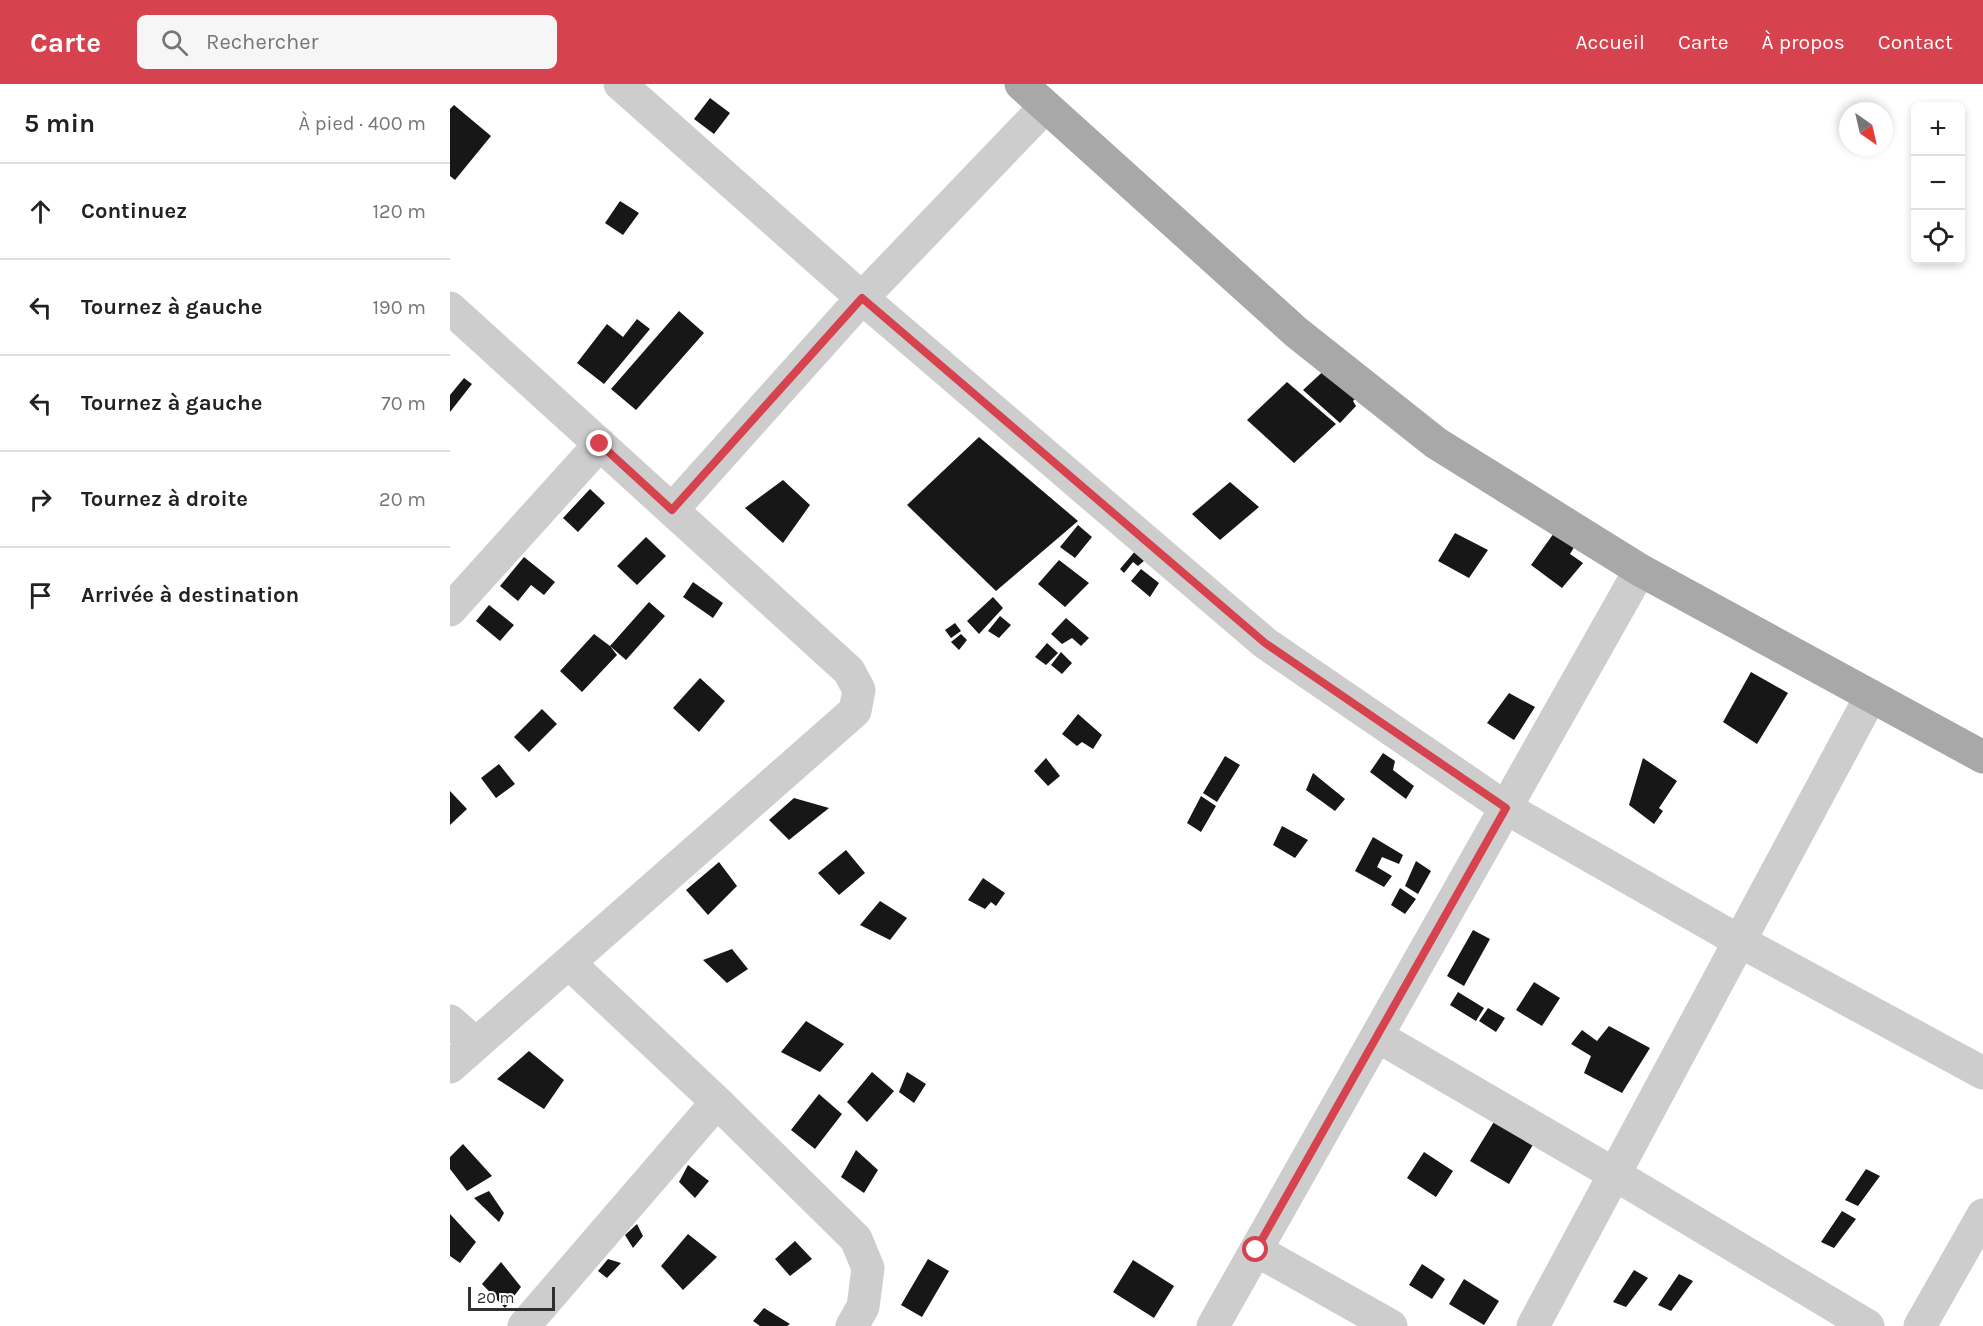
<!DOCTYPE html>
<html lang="fr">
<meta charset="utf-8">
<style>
body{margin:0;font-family:Karla,sans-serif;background:#f6f6f6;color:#222}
.controls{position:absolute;right:18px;top:18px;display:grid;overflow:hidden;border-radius:9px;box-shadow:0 3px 9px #0003}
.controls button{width:54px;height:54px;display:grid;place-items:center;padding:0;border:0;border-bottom:2px solid #e0e0e0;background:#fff;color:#222;font:30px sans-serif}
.compass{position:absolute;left:1389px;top:18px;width:54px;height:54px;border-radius:50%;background:#fff;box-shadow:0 3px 9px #0003;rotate:146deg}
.scale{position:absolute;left:18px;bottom:15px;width:87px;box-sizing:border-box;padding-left:6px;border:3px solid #303030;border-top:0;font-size:16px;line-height:21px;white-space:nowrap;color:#303030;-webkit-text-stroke:4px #fff;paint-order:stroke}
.stop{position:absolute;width:18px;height:18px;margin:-14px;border:4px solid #d7424f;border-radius:50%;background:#fff}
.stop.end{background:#d7424f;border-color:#fff;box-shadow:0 2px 6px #0008}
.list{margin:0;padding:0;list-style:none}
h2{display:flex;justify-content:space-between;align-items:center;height:78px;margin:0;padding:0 24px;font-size:26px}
h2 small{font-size:20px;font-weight:400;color:#767676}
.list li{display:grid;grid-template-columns:39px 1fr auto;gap:18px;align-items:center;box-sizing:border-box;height:96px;padding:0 24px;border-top:2px solid #e0e0e0}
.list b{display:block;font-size:22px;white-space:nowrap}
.list em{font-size:20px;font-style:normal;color:#767676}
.icon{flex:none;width:33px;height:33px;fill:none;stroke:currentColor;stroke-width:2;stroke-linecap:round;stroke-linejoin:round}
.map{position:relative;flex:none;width:1533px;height:1242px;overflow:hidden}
header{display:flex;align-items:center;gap:36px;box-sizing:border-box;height:84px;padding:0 30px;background:#d7424f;color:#fff}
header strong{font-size:28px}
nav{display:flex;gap:33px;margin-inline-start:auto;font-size:21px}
.search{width:420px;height:54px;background:#f6f6f6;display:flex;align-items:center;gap:15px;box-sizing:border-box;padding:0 21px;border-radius:9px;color:#767676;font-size:22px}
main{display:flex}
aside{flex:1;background:#fff}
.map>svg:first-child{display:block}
.building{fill:#171717}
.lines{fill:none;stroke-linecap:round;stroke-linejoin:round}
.minor{stroke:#cdcdcd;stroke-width:33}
.major{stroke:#a8a8a8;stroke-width:33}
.route{stroke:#d7424f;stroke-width:8}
</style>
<header>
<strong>Carte</strong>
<div class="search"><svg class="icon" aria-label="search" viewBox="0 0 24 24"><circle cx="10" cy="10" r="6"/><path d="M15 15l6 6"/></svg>Rechercher</div>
<nav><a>Accueil</a><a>Carte</a><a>À propos</a><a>Contact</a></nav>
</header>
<main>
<aside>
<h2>5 min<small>À pied · 400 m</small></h2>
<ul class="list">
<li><svg class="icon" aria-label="ahead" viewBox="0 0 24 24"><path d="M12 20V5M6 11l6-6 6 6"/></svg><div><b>Continuez</b></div><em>120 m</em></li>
<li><svg class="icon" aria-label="left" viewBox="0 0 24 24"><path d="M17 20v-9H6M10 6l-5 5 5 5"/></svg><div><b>Tournez à gauche</b></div><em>190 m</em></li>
<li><svg class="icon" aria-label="left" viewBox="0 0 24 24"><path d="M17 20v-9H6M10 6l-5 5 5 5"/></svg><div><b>Tournez à gauche</b></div><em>70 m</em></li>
<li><svg class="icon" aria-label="right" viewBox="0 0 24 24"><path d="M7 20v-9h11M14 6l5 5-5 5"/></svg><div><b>Tournez à droite</b></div><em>20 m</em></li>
<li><svg class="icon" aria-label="arrive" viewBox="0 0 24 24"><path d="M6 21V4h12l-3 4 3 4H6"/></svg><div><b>Arrivée à destination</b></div></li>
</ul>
</aside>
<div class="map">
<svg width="1533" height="1242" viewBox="0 0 1533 1242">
<rect width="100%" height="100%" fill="#fff"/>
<path class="building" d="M 260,14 L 280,29 L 264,50 L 244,35 Z
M 4,21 L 41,52 L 5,96 L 0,92 L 0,25 Z
M 170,117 L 189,129 L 173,151 L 155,139 Z
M 229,227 L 254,249 L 186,326 L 161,305 Z
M 187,235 L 200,245 L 154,300 L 127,279 L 157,240 L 173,253 Z
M 880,281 L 913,307 L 903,317 L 906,322 L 890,339 L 853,306 Z
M 14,294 L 22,300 L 0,328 L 0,311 Z
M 837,298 L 886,340 L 844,379 L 797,336 Z
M 529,353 L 628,437 L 546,507 L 457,421 Z
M 333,396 L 360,421 L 333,459 L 295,424 Z
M 780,398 L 809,423 L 770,456 L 742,430 Z
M 140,405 L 155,419 L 128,448 L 113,434 Z
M 628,441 L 642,453 L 625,474 L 610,463 Z
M 1005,449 L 1038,466 L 1019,494 L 988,477 Z
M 1104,449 L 1126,460 L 1120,470 L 1133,479 L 1112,504 L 1081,481 Z
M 196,453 L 216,472 L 187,501 L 167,482 Z
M 686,466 L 695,476 L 688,482 L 683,478 L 674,489 L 670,485 Z
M 74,473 L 105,498 L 94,511 L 81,501 L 68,517 L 50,502 Z
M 609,476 L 639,499 L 615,523 L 588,500 Z
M 691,485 L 709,499 L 700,513 L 681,497 Z
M 243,498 L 273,519 L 263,534 L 233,513 Z
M 543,513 L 553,524 L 529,550 L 517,537 Z
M 199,518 L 215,532 L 176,576 L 160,562 L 167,571 L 132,608 L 110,587 L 144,550 L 160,562 Z
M 39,521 L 64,541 L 50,557 L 26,537 Z
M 550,532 L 561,541 L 549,554 L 538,547 Z
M 616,534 L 639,554 L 631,562 L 622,554 L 612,560 L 601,550 Z
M 505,539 L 511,547 L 501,554 L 495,546 Z
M 511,550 L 517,556 L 509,566 L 501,558 Z
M 597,559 L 608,569 L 596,581 L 585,573 Z
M 611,568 L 622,579 L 612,590 L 601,581 Z
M 1301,588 L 1338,609 L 1307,660 L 1273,638 Z
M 250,594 L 275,617 L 249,648 L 223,624 Z
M 1059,609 L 1085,623 L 1064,656 L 1037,639 Z
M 92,625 L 107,640 L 79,668 L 64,653 Z
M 628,630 L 652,651 L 643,665 L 632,658 L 627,662 L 612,650 Z
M 933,669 L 945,677 L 943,686 L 964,702 L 956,715 L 920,688 Z
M 775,672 L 790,681 L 767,718 L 753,709 Z
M 596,674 L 610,692 L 598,702 L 584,687 Z
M 1193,674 L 1227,697 L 1209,724 L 1213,727 L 1204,740 L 1179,721 Z
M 49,680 L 65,700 L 46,714 L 31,694 Z
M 863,689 L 895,715 L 885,727 L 856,706 Z
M 0,707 L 17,725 L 0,741 Z
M 751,712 L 766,722 L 751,748 L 737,739 Z
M 344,714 L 379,724 L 339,756 L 319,736 Z
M 832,742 L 858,756 L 845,774 L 823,761 Z
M 923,753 L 953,771 L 949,780 L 932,773 L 927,783 L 942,792 L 934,803 L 905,787 Z
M 396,766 L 415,789 L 389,811 L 368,789 Z
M 966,777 L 981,787 L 968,810 L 955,802 Z
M 269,778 L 287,802 L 258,831 L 236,806 Z
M 533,794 L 555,809 L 546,822 L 541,818 L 535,825 L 518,816 Z
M 950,804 L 966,815 L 955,830 L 941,821 Z
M 430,817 L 457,834 L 440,856 L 410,841 Z
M 1023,846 L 1040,855 L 1014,902 L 997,892 Z
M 282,865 L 298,885 L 277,899 L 253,876 Z
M 1084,898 L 1110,914 L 1092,942 L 1066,926 Z
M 1008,908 L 1034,924 L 1026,937 L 1000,921 Z
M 1038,924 L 1055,934 L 1046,948 L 1029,937 Z
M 356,937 L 394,960 L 370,988 L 331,968 Z
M 1159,942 L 1200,964 L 1172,1009 L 1134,989 L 1141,972 L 1121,960 L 1132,946 L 1147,957 Z
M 79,967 L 114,996 L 94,1025 L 47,995 Z
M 422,988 L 444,1007 L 417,1038 L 397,1018 Z
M 457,988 L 476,1000 L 464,1019 L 449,1008 Z
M 369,1010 L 392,1030 L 365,1065 L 341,1046 Z
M 1056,1018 L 1095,1041 L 1059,1100 L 1020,1077 Z
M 13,1060 L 42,1092 L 17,1107 L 0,1085 L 0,1073 Z
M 406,1066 L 428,1086 L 414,1109 L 391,1093 Z
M 974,1068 L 1003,1087 L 986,1113 L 957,1094 Z
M 238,1081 L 259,1097 L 245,1114 L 229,1098 Z
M 1416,1085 L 1430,1092 L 1408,1122 L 1395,1116 Z
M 39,1107 L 54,1129 L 49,1138 L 24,1114 Z
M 1392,1127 L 1406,1135 L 1384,1164 L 1371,1158 Z
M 0,1130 L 26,1158 L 10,1179 L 0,1172 Z
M 187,1140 L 193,1152 L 183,1164 L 175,1151 Z
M 238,1150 L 267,1173 L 233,1206 L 211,1182 Z
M 345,1157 L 362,1175 L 340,1192 L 325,1175 Z
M 158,1175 L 171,1179 L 157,1194 L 148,1187 Z
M 478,1175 L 499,1187 L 472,1233 L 451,1221 Z
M 683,1176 L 724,1202 L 704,1234 L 663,1208 Z
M 51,1178 L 71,1203 L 55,1224 L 32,1200 Z
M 972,1180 L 995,1195 L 982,1215 L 959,1201 Z
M 1184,1186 L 1198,1194 L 1176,1223 L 1163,1218 Z
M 1229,1190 L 1243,1197 L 1221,1227 L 1208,1221 Z
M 1014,1195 L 1049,1217 L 1034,1241 L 999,1220 Z
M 314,1224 L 340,1240 L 337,1242 L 310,1242 L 303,1237 Z"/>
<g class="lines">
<path class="minor" d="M 170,0 L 412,214 L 815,559 L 1056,724 L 1291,858 L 1533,989
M 0,224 L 399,587 L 409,606 L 405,627 L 0,983
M 222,426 L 412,214 L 595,23
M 0,526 L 150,360
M 119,879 L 267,1018 L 406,1155 L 418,1184 L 413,1223 L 402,1242
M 0,937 L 26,960
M 927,952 L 1164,1090 L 1418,1242
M 806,1166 L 941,1242
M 74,1242 L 267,1018
M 763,1242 L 1190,486
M 1083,1242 L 1421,612
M 1470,1242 L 1533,1131"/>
<path class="major" d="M 571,0 L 846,248 L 986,359 L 1190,486 L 1533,673"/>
</g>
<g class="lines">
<path class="route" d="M 150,360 L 222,426 L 412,214 L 815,559 L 1056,724 L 806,1166"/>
</g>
</svg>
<div class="controls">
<button>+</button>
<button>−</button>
<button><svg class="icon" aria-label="locate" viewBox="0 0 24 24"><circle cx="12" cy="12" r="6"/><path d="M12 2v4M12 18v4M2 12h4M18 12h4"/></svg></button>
</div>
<svg class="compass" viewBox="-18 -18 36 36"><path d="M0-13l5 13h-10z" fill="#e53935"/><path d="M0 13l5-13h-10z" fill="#767676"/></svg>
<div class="scale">20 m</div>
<div class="stop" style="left:806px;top:1166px"></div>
<div class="stop end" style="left:150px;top:360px"></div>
</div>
</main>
